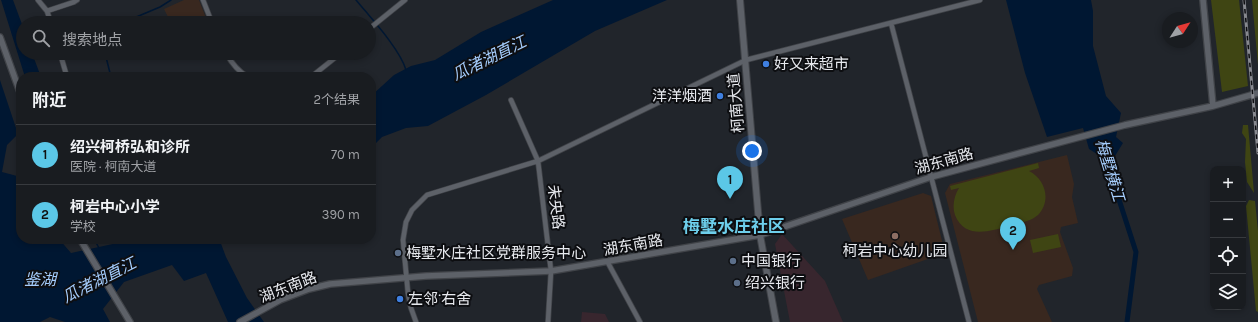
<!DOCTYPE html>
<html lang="zh">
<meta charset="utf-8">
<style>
body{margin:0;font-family:Karla,"Noto Sans SC",sans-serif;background:#26292d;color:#f1f3f6}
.controls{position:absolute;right:12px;bottom:12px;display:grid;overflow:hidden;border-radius:8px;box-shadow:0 2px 6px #0003}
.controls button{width:36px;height:36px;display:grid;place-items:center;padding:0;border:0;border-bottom:1px solid #373a3e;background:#191c20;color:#f1f3f6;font:20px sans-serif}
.compass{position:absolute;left:1162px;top:12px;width:36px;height:36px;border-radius:50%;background:#191c20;box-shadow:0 2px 6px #0003;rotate:54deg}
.you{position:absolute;left:752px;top:151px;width:14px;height:14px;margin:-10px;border:3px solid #fff;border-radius:50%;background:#1a73e8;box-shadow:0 0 0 6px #1a73e833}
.badge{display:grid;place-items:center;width:26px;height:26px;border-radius:50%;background:#5bc7e7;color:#111;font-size:13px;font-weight:700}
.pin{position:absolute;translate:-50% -33px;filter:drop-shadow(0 1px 2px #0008)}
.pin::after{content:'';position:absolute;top:21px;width:14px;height:12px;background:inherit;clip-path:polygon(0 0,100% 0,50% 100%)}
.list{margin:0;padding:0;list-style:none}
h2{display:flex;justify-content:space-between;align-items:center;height:52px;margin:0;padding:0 16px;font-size:17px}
h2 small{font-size:13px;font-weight:400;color:#9fa1a5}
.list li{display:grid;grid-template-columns:26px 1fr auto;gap:12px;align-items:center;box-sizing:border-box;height:60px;padding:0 16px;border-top:1px solid #373a3e}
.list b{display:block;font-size:15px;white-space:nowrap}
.list p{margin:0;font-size:13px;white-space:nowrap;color:#9fa1a5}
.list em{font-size:13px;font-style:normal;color:#9fa1a5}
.icon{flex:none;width:22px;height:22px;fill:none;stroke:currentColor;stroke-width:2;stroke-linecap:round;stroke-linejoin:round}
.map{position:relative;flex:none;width:1258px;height:322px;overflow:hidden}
.search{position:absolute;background:#191c20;box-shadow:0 2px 6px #0003;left:16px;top:16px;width:360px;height:44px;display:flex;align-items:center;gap:10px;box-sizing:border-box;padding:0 14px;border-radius:22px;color:#9fa1a5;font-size:15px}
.panel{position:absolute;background:#191c20;box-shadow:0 2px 6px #0003;left:16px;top:72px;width:360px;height:172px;border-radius:16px}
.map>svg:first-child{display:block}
.commercial{fill:#38262e}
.education{fill:#39281f}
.green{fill:#3f4513}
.water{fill:#001732}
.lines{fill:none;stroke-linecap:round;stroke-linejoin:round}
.stream{stroke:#001732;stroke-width:1.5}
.canal{stroke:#001732;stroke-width:5}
.minor-casing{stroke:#404348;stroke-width:6}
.tertiary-casing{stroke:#404348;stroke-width:8}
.secondary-casing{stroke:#404348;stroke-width:8}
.minor{stroke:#5d6168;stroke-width:4.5}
.tertiary{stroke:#5d6168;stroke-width:5.5}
.secondary{stroke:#5d6168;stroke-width:6}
.rail-casing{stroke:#87898f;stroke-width:3}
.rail{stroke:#0d0e11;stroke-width:1.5;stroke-dasharray:4.5;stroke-linecap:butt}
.shop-dot{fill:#3f7fe0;stroke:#0d0e11;stroke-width:1.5}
.education-dot{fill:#8d6e63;stroke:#0d0e11;stroke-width:1.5}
.service-dot{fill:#5c6f8a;stroke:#0d0e11;stroke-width:1.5}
.labels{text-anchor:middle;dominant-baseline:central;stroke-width:4;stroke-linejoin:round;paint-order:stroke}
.poi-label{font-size:15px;fill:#e7e9ee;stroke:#0d0e11;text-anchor:start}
.street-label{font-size:15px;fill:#e7e9ee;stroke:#0d0e11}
.water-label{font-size:16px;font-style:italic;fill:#a5cdfd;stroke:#0d0e11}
.quarter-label{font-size:17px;font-weight:bold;fill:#6dceeb;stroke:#0d0e11}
</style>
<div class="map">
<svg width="1258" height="322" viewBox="0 0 1258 322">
<rect width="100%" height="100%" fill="#21252b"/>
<path class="commercial" d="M 782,234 L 825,281 L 843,322 L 790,322 L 775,244 Z
M 582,312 L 605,314 L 609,322 L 581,322 Z"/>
<path class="education" d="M 184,0 L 199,0 L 208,23 L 171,23 L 164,9 Z
M 1067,155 L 1074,184 L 1072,197 L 1078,223 L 1061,227 L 1060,232 L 1073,268 L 1072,276 L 1039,285 L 1037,289 L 1052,322 L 978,322 L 945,193 L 950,184 Z
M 923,193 L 931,196 L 945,253 L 868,280 L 842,219 Z"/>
<path class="green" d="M 1211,0 L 1239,0 L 1248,86 L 1222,92 Z
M 1252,0 L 1258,0 L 1258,65 Z
M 1243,125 L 1248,125 L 1254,193 L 1247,182 L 1245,162 L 1246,139 L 1242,133 Z
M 1038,163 L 1039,168 L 1029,171 C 1045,179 1052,200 1038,215 C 1030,222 1019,223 1009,226 C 990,231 965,240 955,215 C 952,206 954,196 959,188 L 951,190 L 950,186 Z
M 1249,200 L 1255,201 L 1258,231 L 1258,312 L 1256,311 L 1246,206 Z
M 1058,234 L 1061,247 L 1033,253 L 1030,240 Z"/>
<path class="water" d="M 1,0 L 13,0 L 23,27 L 23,53 L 32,53 L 41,77 L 25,77 Z
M 553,0 L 667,0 L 595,31 L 486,95 L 428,126 L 406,128 L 382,137 L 371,148 L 371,96 L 394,75 L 411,66 L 435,60 L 481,32 Z
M 1006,0 L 1091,0 L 1093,11 L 1093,46 L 1106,96 L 1121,113 L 1116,137 L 1123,143 L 1115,156 L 1105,159 L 1089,149 L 1083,128 L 1047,137 L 1025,73 Z
M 0,80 L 18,134 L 7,145 L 2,172 L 17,176 L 21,189 L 21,239 L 59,239 L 71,253 L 136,239 L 225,239 L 220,241 L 226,257 L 247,298 L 264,322 L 228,322 L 206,273 L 184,281 L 172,265 L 124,282 L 103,309 L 110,322 L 65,322 L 50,317 L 40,322 L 0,322 Z"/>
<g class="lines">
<path class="stream" d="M 356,0 C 370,17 400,49 406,70
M 122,23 L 160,7 L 171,0
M 105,53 L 111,77
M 94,239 L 99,248"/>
<path class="canal" d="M 1107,151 L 1112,178 L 1136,252 L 1127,322"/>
<defs>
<path id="minor" d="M 38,0 L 47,11 L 74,2 L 77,0
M 203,0 L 212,23
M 47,11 L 51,23
M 891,23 L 969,322
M 369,29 L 405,0
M 60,53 L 67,77
M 226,53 C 231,62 239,72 248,77
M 311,77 L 341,53
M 511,100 L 538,161 L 551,271 L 548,322
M 607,261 L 640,322
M 416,322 L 411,308 L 408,293 L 403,240 L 406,222 L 412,210 L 427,195 L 538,161 L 746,60 L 980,0"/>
<path id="tertiary" d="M 1203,0 L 1213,106
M 0,37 L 21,95
M 80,239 L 130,322
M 240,322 L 280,300 L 309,289 L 330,284 L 426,276 L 551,271 L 760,235 L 931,177 L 1125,125 L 1213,106 L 1258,93"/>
<path id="secondary" d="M 740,0 L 760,235 L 776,322"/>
</defs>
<use href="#minor" class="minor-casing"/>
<use href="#tertiary" class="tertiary-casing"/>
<use href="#secondary" class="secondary-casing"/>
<use href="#minor" class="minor"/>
<use href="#tertiary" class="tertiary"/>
<use href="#secondary" class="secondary"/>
<defs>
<path id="rail" d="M 1244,0 L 1258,153"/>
</defs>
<use href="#rail" class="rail-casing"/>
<use href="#rail" class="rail"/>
</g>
<g class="shop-dot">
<circle cx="766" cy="64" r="4"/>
<circle cx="720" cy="96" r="4"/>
<circle cx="400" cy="299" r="4"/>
</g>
<circle class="education-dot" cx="895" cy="236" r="4"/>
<g class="service-dot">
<circle cx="398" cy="253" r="4"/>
<circle cx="733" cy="261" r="4"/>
<circle cx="737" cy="283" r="4"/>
</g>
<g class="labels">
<g class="poi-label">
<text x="774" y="64">好又来超市</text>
<text x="712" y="96" text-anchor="end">洋洋烟酒</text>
<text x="895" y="251" text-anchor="middle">柯岩中心幼儿园</text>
<text x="406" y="253">梅墅水庄社区党群服务中心</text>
<text x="741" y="261">中国银行</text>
<text x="745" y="283">绍兴银行</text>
<text x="408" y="299">左邻˙右舍</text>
</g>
<g class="street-label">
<text transform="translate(736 103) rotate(-95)">柯南大道</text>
<text transform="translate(944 161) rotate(-16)">湖东南路</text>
<text transform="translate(556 207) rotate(83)">未央路</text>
<text transform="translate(633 245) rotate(-10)">湖东南路</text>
<text transform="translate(288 287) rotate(-21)">湖东南路</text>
</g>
<g class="water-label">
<text transform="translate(489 58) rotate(-26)">瓜渚湖直江</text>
<text transform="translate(1110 170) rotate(73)">梅墅横江</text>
<text x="40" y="279">鉴湖</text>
<text transform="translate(99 280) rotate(-27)">瓜渚湖直江</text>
</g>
<g class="quarter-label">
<text x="734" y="226">梅墅水庄社区</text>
</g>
</g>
</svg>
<div class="controls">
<button>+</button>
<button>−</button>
<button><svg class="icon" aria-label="locate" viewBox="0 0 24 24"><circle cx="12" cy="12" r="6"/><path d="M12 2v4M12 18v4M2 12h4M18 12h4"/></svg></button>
<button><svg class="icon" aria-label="layers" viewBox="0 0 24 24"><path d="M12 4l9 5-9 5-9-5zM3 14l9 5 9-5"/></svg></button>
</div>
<svg class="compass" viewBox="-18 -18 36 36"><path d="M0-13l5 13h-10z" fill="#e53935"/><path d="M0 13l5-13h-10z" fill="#9fa1a5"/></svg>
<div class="you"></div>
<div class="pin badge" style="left:730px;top:199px">1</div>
<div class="pin badge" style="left:1013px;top:250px">2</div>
<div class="search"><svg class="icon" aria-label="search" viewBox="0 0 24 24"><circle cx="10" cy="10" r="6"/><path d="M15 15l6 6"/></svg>搜索地点</div>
<section class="panel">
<h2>附近<small>2个结果</small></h2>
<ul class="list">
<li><span class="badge">1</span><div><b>绍兴柯桥弘和诊所</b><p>医院 · 柯南大道</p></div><em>70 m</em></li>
<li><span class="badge">2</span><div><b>柯岩中心小学</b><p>学校</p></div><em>390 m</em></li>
</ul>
</section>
</div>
